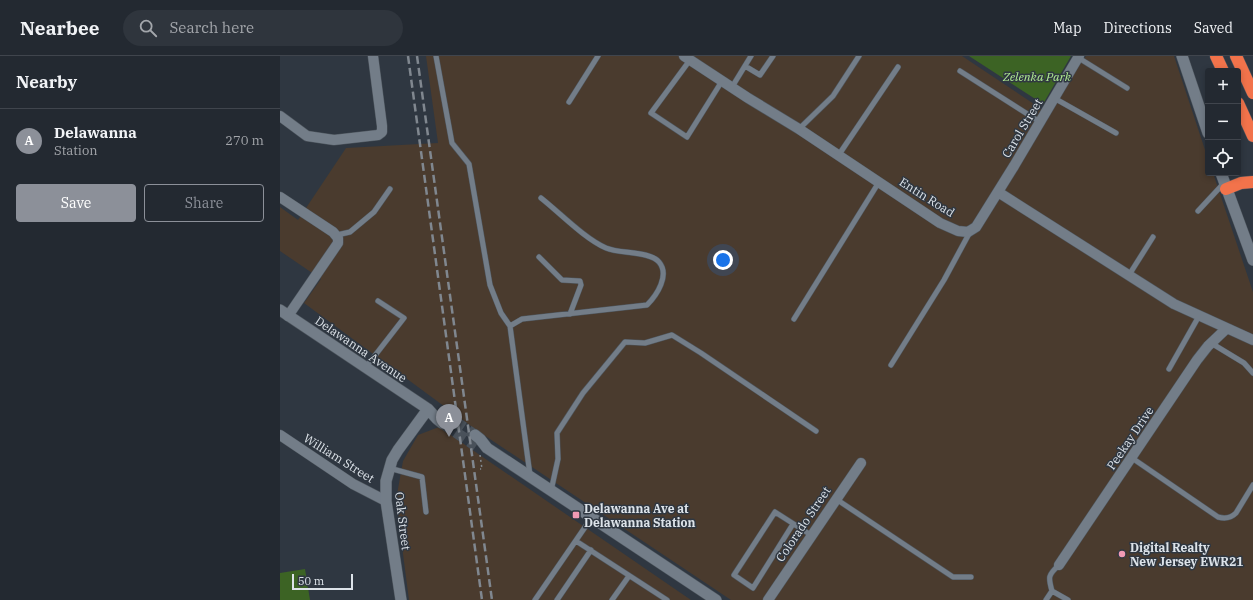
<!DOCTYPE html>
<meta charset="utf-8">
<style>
body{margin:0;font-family:"IBM Plex Serif",serif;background:#2f353d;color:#f1f3f6}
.controls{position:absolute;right:12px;top:12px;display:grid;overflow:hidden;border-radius:4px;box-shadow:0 2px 6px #0003}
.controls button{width:36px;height:36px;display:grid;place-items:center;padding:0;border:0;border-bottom:1px solid #40454d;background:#232931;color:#f1f3f6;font:20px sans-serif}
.scale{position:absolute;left:12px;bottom:10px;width:61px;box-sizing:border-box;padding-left:4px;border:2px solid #dde3e9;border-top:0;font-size:11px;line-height:14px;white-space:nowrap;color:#dde3e9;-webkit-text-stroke:3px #2f3741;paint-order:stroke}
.you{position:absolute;left:443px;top:204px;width:14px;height:14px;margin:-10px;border:3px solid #fff;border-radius:50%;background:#1a73e8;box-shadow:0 0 0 6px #1a73e833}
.badge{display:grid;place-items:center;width:26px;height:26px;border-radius:50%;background:#8c9099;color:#fff;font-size:13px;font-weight:700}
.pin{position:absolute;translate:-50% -33px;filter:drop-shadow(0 1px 2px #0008)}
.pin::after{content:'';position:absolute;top:21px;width:14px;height:12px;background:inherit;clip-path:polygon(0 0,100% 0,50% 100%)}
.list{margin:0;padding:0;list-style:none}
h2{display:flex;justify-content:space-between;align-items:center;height:52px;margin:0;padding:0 16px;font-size:17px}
h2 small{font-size:13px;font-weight:400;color:#a3a6ab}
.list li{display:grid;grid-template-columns:26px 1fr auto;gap:12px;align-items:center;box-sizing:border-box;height:64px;padding:0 16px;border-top:1px solid #40454d}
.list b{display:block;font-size:15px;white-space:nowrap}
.list p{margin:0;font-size:13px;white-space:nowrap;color:#a3a6ab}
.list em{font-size:13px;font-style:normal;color:#a3a6ab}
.actions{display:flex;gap:8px;padding:12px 16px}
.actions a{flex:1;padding:9px 0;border:1px solid #8c9099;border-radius:4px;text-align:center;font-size:14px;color:#8c9099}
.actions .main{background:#8c9099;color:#fff}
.icon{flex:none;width:22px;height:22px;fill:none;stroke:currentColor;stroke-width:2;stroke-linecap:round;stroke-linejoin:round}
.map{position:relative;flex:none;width:973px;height:544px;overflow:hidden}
header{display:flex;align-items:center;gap:24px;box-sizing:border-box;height:56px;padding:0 20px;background:#232931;border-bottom:1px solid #40454d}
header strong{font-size:19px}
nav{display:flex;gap:22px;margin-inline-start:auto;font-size:14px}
.search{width:280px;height:36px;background:#2f353d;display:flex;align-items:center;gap:10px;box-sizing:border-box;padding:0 14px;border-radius:22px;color:#a3a6ab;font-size:15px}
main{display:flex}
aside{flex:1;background:#232931}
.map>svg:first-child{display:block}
.industrial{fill:#4a3b2e}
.green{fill:#3c6324}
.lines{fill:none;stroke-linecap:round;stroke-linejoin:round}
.tertiary-tunnel{stroke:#49515a;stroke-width:11;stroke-dasharray:11 5.5;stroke-linecap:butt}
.service-casing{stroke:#4e565e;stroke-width:6}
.minor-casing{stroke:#4e565e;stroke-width:11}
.tertiary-casing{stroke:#4e565e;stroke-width:12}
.motorway-casing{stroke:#4e565e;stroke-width:13}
.path{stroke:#838a92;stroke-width:1.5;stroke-dasharray:2 3;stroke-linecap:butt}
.service{stroke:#737d88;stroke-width:5}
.minor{stroke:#737d88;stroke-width:10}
.tertiary{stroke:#737d88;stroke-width:11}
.motorway{stroke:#f2734b;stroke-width:12}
.rail{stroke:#80878f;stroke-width:2.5;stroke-dasharray:8 4;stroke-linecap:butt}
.poi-dot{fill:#f09ab5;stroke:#2f3741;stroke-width:1.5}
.labels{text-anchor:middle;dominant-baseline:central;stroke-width:3;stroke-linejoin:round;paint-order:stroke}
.park-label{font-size:12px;font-style:italic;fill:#b2ed93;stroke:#2f3741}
.street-label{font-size:12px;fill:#dde3e9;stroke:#2f3741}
.poi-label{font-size:12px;font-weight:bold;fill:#dde3e9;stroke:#2f3741;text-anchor:start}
</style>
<header>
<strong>Nearbee</strong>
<div class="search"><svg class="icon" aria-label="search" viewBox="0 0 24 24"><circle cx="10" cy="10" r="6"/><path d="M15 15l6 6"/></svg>Search here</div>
<nav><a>Map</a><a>Directions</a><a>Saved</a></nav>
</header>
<main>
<aside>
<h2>Nearby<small></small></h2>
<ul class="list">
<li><span class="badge">A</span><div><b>Delawanna</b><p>Station</p></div><em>270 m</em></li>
</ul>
<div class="actions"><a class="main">Save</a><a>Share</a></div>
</aside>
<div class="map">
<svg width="973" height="544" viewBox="0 0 973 544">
<rect width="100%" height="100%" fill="#2f3741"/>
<path class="industrial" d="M 146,0 L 682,0 L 766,56 L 806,0 L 894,0 L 928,103 L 928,117 L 933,117 L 973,236 L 973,544 L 451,544 L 195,373 L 24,247 L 41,223 L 0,195 L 0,151 L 18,164 L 66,92 L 158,87 Z
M 159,371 L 411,544 L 129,544 L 116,444 L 123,405 L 138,379 Z"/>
<path class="green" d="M 689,0 L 791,0 L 763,48 Z
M 25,513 L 30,544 L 0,544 L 0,517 Z"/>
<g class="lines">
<path class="tertiary-tunnel" d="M 161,356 L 195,379
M 162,367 L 196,390"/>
<defs>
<path id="service" d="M 156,0 L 172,87 L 189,108 L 210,229 L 221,257 L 230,270
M 797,1 L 847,32
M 410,4 L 371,57 L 407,81 L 442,25
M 465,10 L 480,19 L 493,0
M 680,15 L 760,66
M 452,31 L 471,0
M 774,42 L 836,77
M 289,46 L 318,0
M 519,73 L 553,40 L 579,0
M 558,100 L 618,11
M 918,155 L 944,127
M 57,179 L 70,176 L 94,156 L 110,133
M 259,201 L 282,224 L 300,225 L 301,229 L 290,258
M 849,219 L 873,181
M 514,263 L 599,126
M 931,287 L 964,307 L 973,317
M 611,309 L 664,224 L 690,176
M 86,311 L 124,262 L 98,245
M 889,313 L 919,260
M 852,402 L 938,461 C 945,463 951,462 956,457 L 973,429
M 109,412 L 142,421 L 146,456
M 250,419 L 230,270 L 242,263 L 367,249 C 377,239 390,219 379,206 C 370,195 340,198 326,192 C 305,183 280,157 261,142
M 271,435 L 278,403 L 277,377 L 303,337 L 345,286 L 365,287 L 392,279 L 421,297 L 536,375
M 556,443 L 673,521 L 691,521
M 513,468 L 473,532 L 454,519 L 495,456 L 531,479
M 296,485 L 387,544
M 772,535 C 768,521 768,519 779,509
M 255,544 L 312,461
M 277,544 L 311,494
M 332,544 L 349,520
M 766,544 L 772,535 L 788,544"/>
<path id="minor" d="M 404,0 L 468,42 L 519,73 L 660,167 L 678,175 L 688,176 L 696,171 L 734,110 L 799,0
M 0,60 L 27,80 L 54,84 L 98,79 L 102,76 L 102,70 L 93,0
M 718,136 L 894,248 L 973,284
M 0,141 L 53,176 L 58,182 L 58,187 L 8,260
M 0,379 L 73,428 L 106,445
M 779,509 L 917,304 L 928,290 L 946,273
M 488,544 L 581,407"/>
<path id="tertiary" d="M 902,0 L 928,77
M 941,117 L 973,204
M 0,254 L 148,353 L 157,363 L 162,367
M 195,379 L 200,383 L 207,392 L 436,544
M 121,544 L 106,445 L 106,425 L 112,404 L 118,394 L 148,353"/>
<path id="motorway" d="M 936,0 L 943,15
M 956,0 L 973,37
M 958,47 L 973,80
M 946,133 L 961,127 L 973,126"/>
</defs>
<use href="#service" class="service-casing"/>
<use href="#minor" class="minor-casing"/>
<use href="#tertiary" class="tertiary-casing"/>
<use href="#motorway" class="motorway-casing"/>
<path class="path" d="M 200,399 L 202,413 L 200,413"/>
<use href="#service" class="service"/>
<use href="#minor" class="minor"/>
<use href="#tertiary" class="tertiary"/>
<use href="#motorway" class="motorway"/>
<path class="rail" d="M 128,0 L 202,544
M 137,0 L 212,544"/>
</g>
<g class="poi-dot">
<rect x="292" y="455" width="8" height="8" rx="2"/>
<circle cx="842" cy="498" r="4"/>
</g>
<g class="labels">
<g class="park-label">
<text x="757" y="20">Zelenka Park</text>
</g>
<g class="street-label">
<text transform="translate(742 72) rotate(-59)">Carol Street</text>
<text transform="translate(647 141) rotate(32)">Entin Road</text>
<text transform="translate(81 293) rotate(34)">Delawanna Avenue</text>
<text transform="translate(850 382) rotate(-56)">Peekay Drive</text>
<text transform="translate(59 402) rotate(32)">William Street</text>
<text transform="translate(123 465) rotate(83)">Oak Street</text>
<text transform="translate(523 468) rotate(-56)">Colorado Street</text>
</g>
<g class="poi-label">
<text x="304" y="452">Delawanna Ave at<tspan x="304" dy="14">Delawanna Station</tspan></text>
<text x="850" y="491">Digital Realty<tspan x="850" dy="14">New Jersey EWR21</tspan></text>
</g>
</g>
</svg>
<div class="controls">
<button>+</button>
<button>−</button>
<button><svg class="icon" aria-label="locate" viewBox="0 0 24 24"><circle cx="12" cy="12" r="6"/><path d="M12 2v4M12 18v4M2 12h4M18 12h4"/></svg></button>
</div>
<div class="scale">50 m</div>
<div class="you"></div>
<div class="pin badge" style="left:169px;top:381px">A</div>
</div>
</main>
